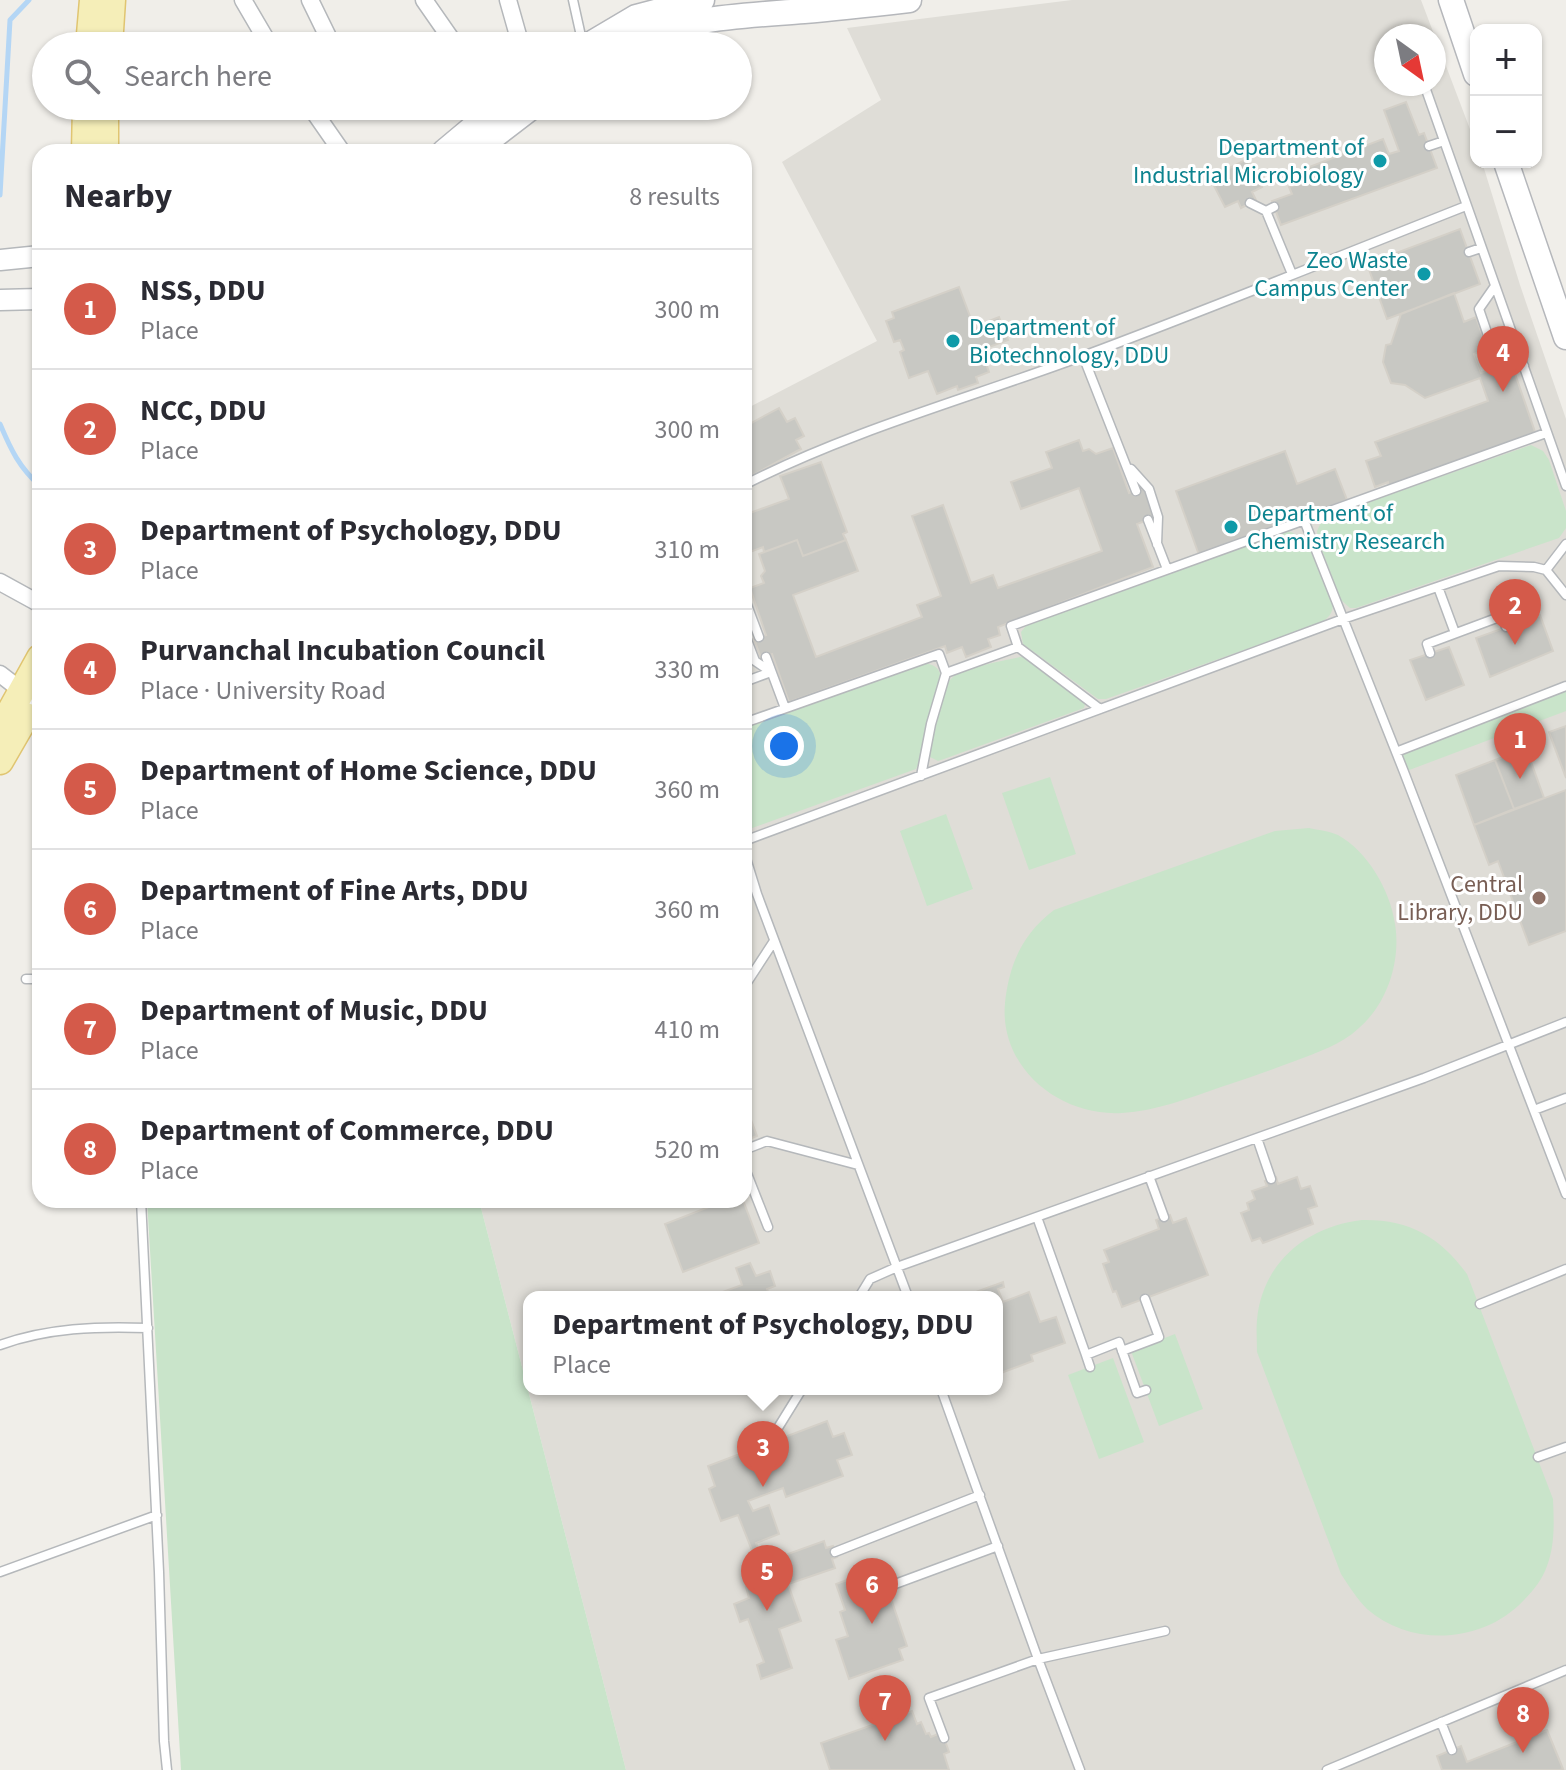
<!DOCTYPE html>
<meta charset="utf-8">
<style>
body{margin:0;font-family:"Source Sans 3",sans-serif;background:#f7f7f7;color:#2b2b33}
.controls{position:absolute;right:24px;top:24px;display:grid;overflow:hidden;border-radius:16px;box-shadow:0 2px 6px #0004}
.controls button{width:72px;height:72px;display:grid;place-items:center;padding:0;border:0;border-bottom:2px solid #e1e1e2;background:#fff;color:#2b2b33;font:40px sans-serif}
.compass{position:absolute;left:1374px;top:24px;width:72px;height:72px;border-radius:50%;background:#fff;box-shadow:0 2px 6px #0004;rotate:147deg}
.you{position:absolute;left:784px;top:746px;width:28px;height:28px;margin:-20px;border:6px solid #fff;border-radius:50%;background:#1a73e8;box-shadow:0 0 0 12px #1a73e833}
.badge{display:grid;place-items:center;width:52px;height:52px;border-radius:50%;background:#d45a4a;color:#fff;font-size:26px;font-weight:700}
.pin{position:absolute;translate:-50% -66px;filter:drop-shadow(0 2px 4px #0008)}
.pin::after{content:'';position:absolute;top:42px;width:28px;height:24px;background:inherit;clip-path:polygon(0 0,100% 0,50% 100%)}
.popup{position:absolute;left:523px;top:1291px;width:480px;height:104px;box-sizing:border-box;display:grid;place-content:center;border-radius:16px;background:#fff;filter:drop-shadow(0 2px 6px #0005);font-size:26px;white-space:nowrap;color:#7c7c81}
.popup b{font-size:30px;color:#2b2b33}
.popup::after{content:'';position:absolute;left:50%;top:100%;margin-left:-16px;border:16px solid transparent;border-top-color:#fff}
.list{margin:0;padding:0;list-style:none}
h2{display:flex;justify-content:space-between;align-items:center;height:104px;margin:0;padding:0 32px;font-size:34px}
h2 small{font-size:26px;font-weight:400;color:#7c7c81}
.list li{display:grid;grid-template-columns:52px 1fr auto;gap:24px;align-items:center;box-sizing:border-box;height:120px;padding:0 32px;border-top:2px solid #e1e1e2}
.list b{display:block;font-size:30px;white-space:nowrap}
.list p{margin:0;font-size:26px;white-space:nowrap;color:#7c7c81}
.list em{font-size:26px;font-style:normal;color:#7c7c81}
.icon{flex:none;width:44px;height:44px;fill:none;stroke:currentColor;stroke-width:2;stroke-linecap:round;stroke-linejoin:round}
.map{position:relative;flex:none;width:1566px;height:1770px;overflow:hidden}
.search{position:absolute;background:#fff;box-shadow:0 2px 6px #0004;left:32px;top:32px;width:720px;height:88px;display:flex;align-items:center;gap:20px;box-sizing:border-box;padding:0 28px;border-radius:44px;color:#7c7c81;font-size:30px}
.panel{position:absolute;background:#fff;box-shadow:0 2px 6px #0004;left:32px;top:144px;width:720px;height:1064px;border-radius:24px}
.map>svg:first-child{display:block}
.education{fill:#dfddd7;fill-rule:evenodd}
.green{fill:#c9e4ca}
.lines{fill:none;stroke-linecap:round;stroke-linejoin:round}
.stream{stroke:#b4d6f5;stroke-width:5}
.building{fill:#c8c8c3;stroke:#d4d0c8;stroke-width:2}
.service-casing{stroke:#b5b8bb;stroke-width:11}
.minor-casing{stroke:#b5b8bb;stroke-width:19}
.tertiary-casing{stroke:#b5b8bb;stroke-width:23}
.secondary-casing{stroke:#b5b7bb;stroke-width:27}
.primary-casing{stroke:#e0c571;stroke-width:29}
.service{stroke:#fff;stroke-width:8}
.minor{stroke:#fff;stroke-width:16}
.tertiary{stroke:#fff;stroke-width:20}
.secondary{stroke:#fff;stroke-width:24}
.primary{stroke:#f5eeb8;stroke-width:26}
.culture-dot{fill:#0f9aa8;stroke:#fff;stroke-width:3}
.education-dot{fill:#8d6e63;stroke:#fff;stroke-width:3}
.labels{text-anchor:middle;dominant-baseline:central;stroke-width:6;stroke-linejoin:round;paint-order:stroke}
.culture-label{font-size:24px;fill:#0d838f;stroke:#fff;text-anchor:end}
.education-label{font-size:24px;fill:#785e54;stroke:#fff;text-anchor:end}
</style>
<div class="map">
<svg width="1566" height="1770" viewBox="0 0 1566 1770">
<rect width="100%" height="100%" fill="#f0eee9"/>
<path class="education" d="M 1072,0 L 1421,0 L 1476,145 L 1476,162 L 1482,162 L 1520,285 L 1566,419 L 1566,1770 L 626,1770 L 479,1200 L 744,1200 L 744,410 L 877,341 L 782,162 L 881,100 L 847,28 ZM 1386,36 L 1434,36 L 1434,84 L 1386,84 ZM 529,1297 L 997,1297 L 997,1389 L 529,1389 Z"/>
<path class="green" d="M 1531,445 L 1543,451 L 1549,460 L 1566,511 L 1566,528 L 1559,538 L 1356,608 L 1350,608 L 1341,600 L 1318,540 L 1317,531 L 1323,518 Z
M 1288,531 C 1316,540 1323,578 1333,603 C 1333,613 1329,618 1320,623 L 1106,699 L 1098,699 L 1023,644 L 1021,632 L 1030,621 Z
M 1020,657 L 1026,657 L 1083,699 L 1085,704 L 1084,708 L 944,759 L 938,761 L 930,757 L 929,748 C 934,730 939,687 954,676 C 964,668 1005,660 1020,657 Z
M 922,663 C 933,664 940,667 941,678 L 920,760 L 916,769 L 744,831 L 744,728 Z
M 1566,686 L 1566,711 L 1404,772 L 1396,752 Z
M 1050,777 L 1076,854 L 1029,870 L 1002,793 Z
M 946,814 L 973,889 L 927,906 L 900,831 Z
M 1309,828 C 1318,830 1329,831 1338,835 C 1368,852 1390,890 1395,924 C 1401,960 1388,1003 1359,1028 C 1341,1045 1318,1052 1295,1061 C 1271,1070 1246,1079 1221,1087 C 1189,1098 1156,1111 1122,1113 C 1060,1117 999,1068 1005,1003 C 1009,965 1022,934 1054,910 L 1275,831 Z
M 147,1200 L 479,1200 L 626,1770 L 181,1770 Z
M 1362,1220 C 1409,1219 1440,1237 1467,1274 L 1553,1499 C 1554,1522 1555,1545 1547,1566 C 1542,1580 1533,1591 1523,1601 C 1483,1643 1412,1648 1367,1609 C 1357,1599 1349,1586 1341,1574 L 1257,1352 C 1257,1341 1256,1330 1257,1320 C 1262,1262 1308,1226 1362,1220 Z
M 1175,1334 L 1203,1409 L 1159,1426 L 1131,1351 Z
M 1113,1358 L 1144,1442 L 1099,1459 L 1068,1375 Z"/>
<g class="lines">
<path class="stream" d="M 0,195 L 10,20 L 29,0
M 0,424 C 11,450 19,467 40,486"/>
</g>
<path class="building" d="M 1406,102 L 1419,135 L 1424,133 L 1437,168 L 1281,225 L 1272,201 L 1292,194 L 1289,187 L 1313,179 L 1309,167 L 1383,139 L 1389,154 L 1399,151 L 1384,110 Z
M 1247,159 L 1262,187 L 1252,192 L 1256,200 L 1241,208 L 1238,201 L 1225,207 L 1210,178 Z
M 1460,229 L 1480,284 L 1387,319 L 1367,264 Z
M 959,287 L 974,327 L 999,317 L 1008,340 L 981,350 L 989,372 L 976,377 L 978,383 L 958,390 L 957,386 L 937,394 L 928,371 L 909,378 L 900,352 L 904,350 L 900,340 L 894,342 L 886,321 L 894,318 L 892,312 Z
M 1454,293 L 1464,322 L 1476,317 L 1487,349 L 1474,354 L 1481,373 L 1511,362 L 1535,432 L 1389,487 L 1388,482 L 1375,487 L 1366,461 L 1381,456 L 1375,442 L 1488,401 L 1480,378 L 1425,398 L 1405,385 L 1391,383 L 1383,362 L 1386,345 L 1391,344 L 1401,314 Z
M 779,408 L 787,422 L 795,418 L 804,436 L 796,440 L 801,449 L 744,480 L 744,427 Z
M 1079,440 L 1083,451 L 1089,449 L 1096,454 L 1113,448 L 1129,493 L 1144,488 L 1155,517 L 1137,524 L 1153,567 L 998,627 L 1000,635 L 988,639 L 991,647 L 966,657 L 962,647 L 947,653 L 945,646 L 789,702 L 772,654 L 761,658 L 754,639 L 766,635 L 750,588 L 764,583 L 761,576 L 765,571 L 759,554 L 797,540 L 803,556 L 846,540 L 858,571 L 793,595 L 816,657 L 922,617 L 917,605 L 941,596 L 912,516 L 943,505 L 971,583 L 993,575 L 998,588 L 1102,551 L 1079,488 L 1021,509 L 1011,482 L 1052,468 L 1046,452 Z
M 1285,451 L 1297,484 L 1335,469 L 1347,500 L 1199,555 L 1176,491 Z
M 821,462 L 847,532 L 843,534 L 846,540 L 803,556 L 797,540 L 764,552 L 763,547 L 750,552 L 744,536 L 744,515 L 789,499 L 780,476 Z
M 1540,615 L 1553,651 L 1490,677 L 1476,638 Z
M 1449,647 L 1464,685 L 1426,700 L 1410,660 Z
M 1566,726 L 1566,778 L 1549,732 Z
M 1526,748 L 1544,798 L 1514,809 L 1495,760 Z
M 1495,760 L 1514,809 L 1474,825 L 1456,775 Z
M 1566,790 L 1566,931 L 1529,945 L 1498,861 L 1489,865 L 1474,825 Z
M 744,1101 L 757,1136 L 744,1141 Z
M 1276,1177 L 1278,1184 L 1297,1177 L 1301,1189 L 1310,1186 L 1317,1206 L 1308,1209 L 1313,1224 L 1263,1243 L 1260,1238 L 1252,1241 L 1241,1213 L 1249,1210 L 1247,1203 L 1255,1199 L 1252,1191 L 1267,1186 L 1265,1181 Z
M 706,1200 L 743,1200 L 759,1243 L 683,1272 L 665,1224 L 709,1207 Z
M 1170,1215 L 1173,1223 L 1186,1218 L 1208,1275 L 1122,1307 L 1116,1291 L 1113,1292 L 1103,1264 L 1109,1262 L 1104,1250 L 1159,1229 L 1156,1220 Z
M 750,1263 L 756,1276 L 770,1271 L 775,1286 L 767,1289 L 770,1297 L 709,1297 L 742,1285 L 736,1268 Z
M 1003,1282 L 1004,1287 L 998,1289 L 1003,1302 L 1029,1292 L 1040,1322 L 1056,1317 L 1065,1343 L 1031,1355 L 1033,1361 L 998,1374 L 997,1297 L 971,1297 L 970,1294 Z
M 827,1421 L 833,1437 L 844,1433 L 852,1455 L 837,1460 L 843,1476 L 786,1497 L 783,1488 L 748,1501 L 753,1511 L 769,1505 L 779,1534 L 756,1543 L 759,1551 L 753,1553 L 738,1515 L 721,1521 L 709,1489 L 715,1486 L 708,1466 Z
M 824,1541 L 826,1548 L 833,1546 L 837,1557 L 832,1559 L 835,1568 L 788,1584 L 801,1621 L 779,1629 L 792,1668 L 761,1679 L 757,1665 L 764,1662 L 748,1619 L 740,1622 L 734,1604 L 749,1598 L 746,1587 L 766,1580 L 760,1564 Z
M 881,1569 L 907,1646 L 899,1649 L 903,1660 L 849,1679 L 836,1640 L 848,1636 L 840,1612 L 845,1610 L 836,1584 L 863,1574 L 866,1581 L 871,1579 L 869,1573 Z
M 912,1711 L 917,1724 L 921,1722 L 926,1734 L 929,1733 L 931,1737 L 938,1734 L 940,1739 L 944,1738 L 949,1752 L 944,1754 L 949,1770 L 830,1770 L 821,1743 Z
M 1547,1730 L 1563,1769 L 1560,1770 L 1442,1770 L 1437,1756 L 1461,1746 L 1467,1762 Z"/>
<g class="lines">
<defs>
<path id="service" d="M 573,0 L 583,45
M 1407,34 L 1408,36
M 1424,84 L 1566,486
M 1429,146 L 1444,141
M 1250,203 L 1266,211 L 1274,207
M 1266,211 L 1292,274
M 1469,252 L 1481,248
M 1495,286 L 1479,309 L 1494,353 L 1524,366
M 1083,356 L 1136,491
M 1131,469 L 1149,489 L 1158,517 L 1157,544
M 744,485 C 852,430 970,398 1083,356 C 1212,308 1339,256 1466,206
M 1148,520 L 1167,569
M 1304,520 L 1404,772 L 1566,1194
M 1546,570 L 1566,544
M 1438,587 L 1455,633
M 744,597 L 759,637
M 749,611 L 744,632 L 755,661 L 771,672
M 1018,647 L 1100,709
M 1430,653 L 1427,644 L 1502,616 L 1506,627
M 766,657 L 785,708
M 744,682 L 771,672
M 744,723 L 939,654 L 946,673 L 1018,647 L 1011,626 L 1546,433
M 1396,752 L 1566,686
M 921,776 L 931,724 L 946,673
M 744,841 L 1343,619 L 1499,566 L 1534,567 L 1546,570 L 1566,595
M 744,852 L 757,894 L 908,1297
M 26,979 L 40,979
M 744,987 L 774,941
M 1534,1110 L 1566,1098
M 1257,1138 L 1271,1179
M 744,1150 L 767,1141 L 858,1165
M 744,1166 L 768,1227
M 1149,1176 L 1164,1217
M 141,1200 L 159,1572 L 164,1741 L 167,1770
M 1037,1217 L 1086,1355 L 1119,1342 L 1137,1393 L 1146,1390
M 859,1297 L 870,1279 L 897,1267 L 1424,1078 L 1566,1022
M 1480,1304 L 1566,1269
M 0,1345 C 47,1328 98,1326 148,1328
M 1122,1351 L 1159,1337 L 1145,1299
M 1086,1355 L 1090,1367
M 941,1389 L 1038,1659 L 1080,1770
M 768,1444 L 802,1389
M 1538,1457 L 1566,1447
M 835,1552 L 980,1495
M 0,1572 L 157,1515
M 887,1587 L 998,1546
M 1441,1722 L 1452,1750
M 944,1738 L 929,1698 L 1038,1659 L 1165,1631
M 1327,1770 L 1566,1670"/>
<path id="minor" d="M 243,0 L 270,46
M 310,0 L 330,41 L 330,46
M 424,0 L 456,46
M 508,0 L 521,46
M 310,106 L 342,152
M 0,582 L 40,604
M 0,674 L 35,701"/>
<path id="tertiary" d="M 0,260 L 40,256
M 0,300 L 40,299"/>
<path id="secondary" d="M 1451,0 L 1476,74
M 587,46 L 636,17 L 702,0
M 623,46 C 679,17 742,16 804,11 C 839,8 874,4 909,0
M 444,152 L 499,106
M 473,152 L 533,106
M 1506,162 L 1566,337"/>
<path id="primary" d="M 89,46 L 93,0
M 109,46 L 112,0
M 105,106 L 105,152
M 85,152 L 86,106
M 0,730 L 40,658
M 0,761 L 26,716"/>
</defs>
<use href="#service" class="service-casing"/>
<use href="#minor" class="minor-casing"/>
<use href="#tertiary" class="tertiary-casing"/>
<use href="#secondary" class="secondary-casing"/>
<use href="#primary" class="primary-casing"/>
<use href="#service" class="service"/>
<use href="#minor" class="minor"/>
<use href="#tertiary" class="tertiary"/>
<use href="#secondary" class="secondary"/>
<use href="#primary" class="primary"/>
</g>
<g class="culture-dot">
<circle cx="1380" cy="161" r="8"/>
<circle cx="1424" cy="274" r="8"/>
<circle cx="953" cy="341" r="8"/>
<circle cx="1231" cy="527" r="8"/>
</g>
<circle class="education-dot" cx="1539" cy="898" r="8"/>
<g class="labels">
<g class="culture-label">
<text x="1364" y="147">Department of<tspan x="1364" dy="28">Industrial Microbiology</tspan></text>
<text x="1408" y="260">Zeo Waste<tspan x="1408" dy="28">Campus Center</tspan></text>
<text x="969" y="327" text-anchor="start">Department of<tspan x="969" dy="28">Biotechnology, DDU</tspan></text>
<text x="1247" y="513" text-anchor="start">Department of<tspan x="1247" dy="28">Chemistry Research</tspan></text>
</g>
<g class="education-label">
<text x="1523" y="884">Central<tspan x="1523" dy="28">Library, DDU</tspan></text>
</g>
</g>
</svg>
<div class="controls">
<button>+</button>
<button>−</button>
</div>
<svg class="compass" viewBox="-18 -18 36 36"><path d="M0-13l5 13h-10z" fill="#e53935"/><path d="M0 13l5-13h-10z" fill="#7c7c81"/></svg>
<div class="you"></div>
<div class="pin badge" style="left:1520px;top:779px">1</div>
<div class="pin badge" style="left:1515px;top:645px">2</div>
<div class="pin badge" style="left:763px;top:1487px">3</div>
<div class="popup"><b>Department of Psychology, DDU</b>Place</div>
<div class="pin badge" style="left:1503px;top:392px">4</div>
<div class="pin badge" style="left:767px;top:1611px">5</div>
<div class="pin badge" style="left:872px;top:1624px">6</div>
<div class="pin badge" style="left:885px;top:1741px">7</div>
<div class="pin badge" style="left:1523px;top:1753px">8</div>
<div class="search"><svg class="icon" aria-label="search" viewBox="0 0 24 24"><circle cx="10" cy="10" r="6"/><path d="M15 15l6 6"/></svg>Search here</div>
<section class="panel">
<h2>Nearby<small>8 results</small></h2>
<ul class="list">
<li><span class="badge">1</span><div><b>NSS, DDU</b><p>Place</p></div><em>300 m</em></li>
<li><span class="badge">2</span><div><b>NCC, DDU</b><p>Place</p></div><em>300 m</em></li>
<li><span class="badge">3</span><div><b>Department of Psychology, DDU</b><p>Place</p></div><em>310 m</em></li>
<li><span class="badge">4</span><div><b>Purvanchal Incubation Council</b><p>Place · University Road</p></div><em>330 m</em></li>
<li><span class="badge">5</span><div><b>Department of Home Science, DDU</b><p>Place</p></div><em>360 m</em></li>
<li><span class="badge">6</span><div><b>Department of Fine Arts, DDU</b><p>Place</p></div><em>360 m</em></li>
<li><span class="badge">7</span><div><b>Department of Music, DDU</b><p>Place</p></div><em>410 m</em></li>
<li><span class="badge">8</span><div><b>Department of Commerce, DDU</b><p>Place</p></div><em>520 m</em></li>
</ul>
</section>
</div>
